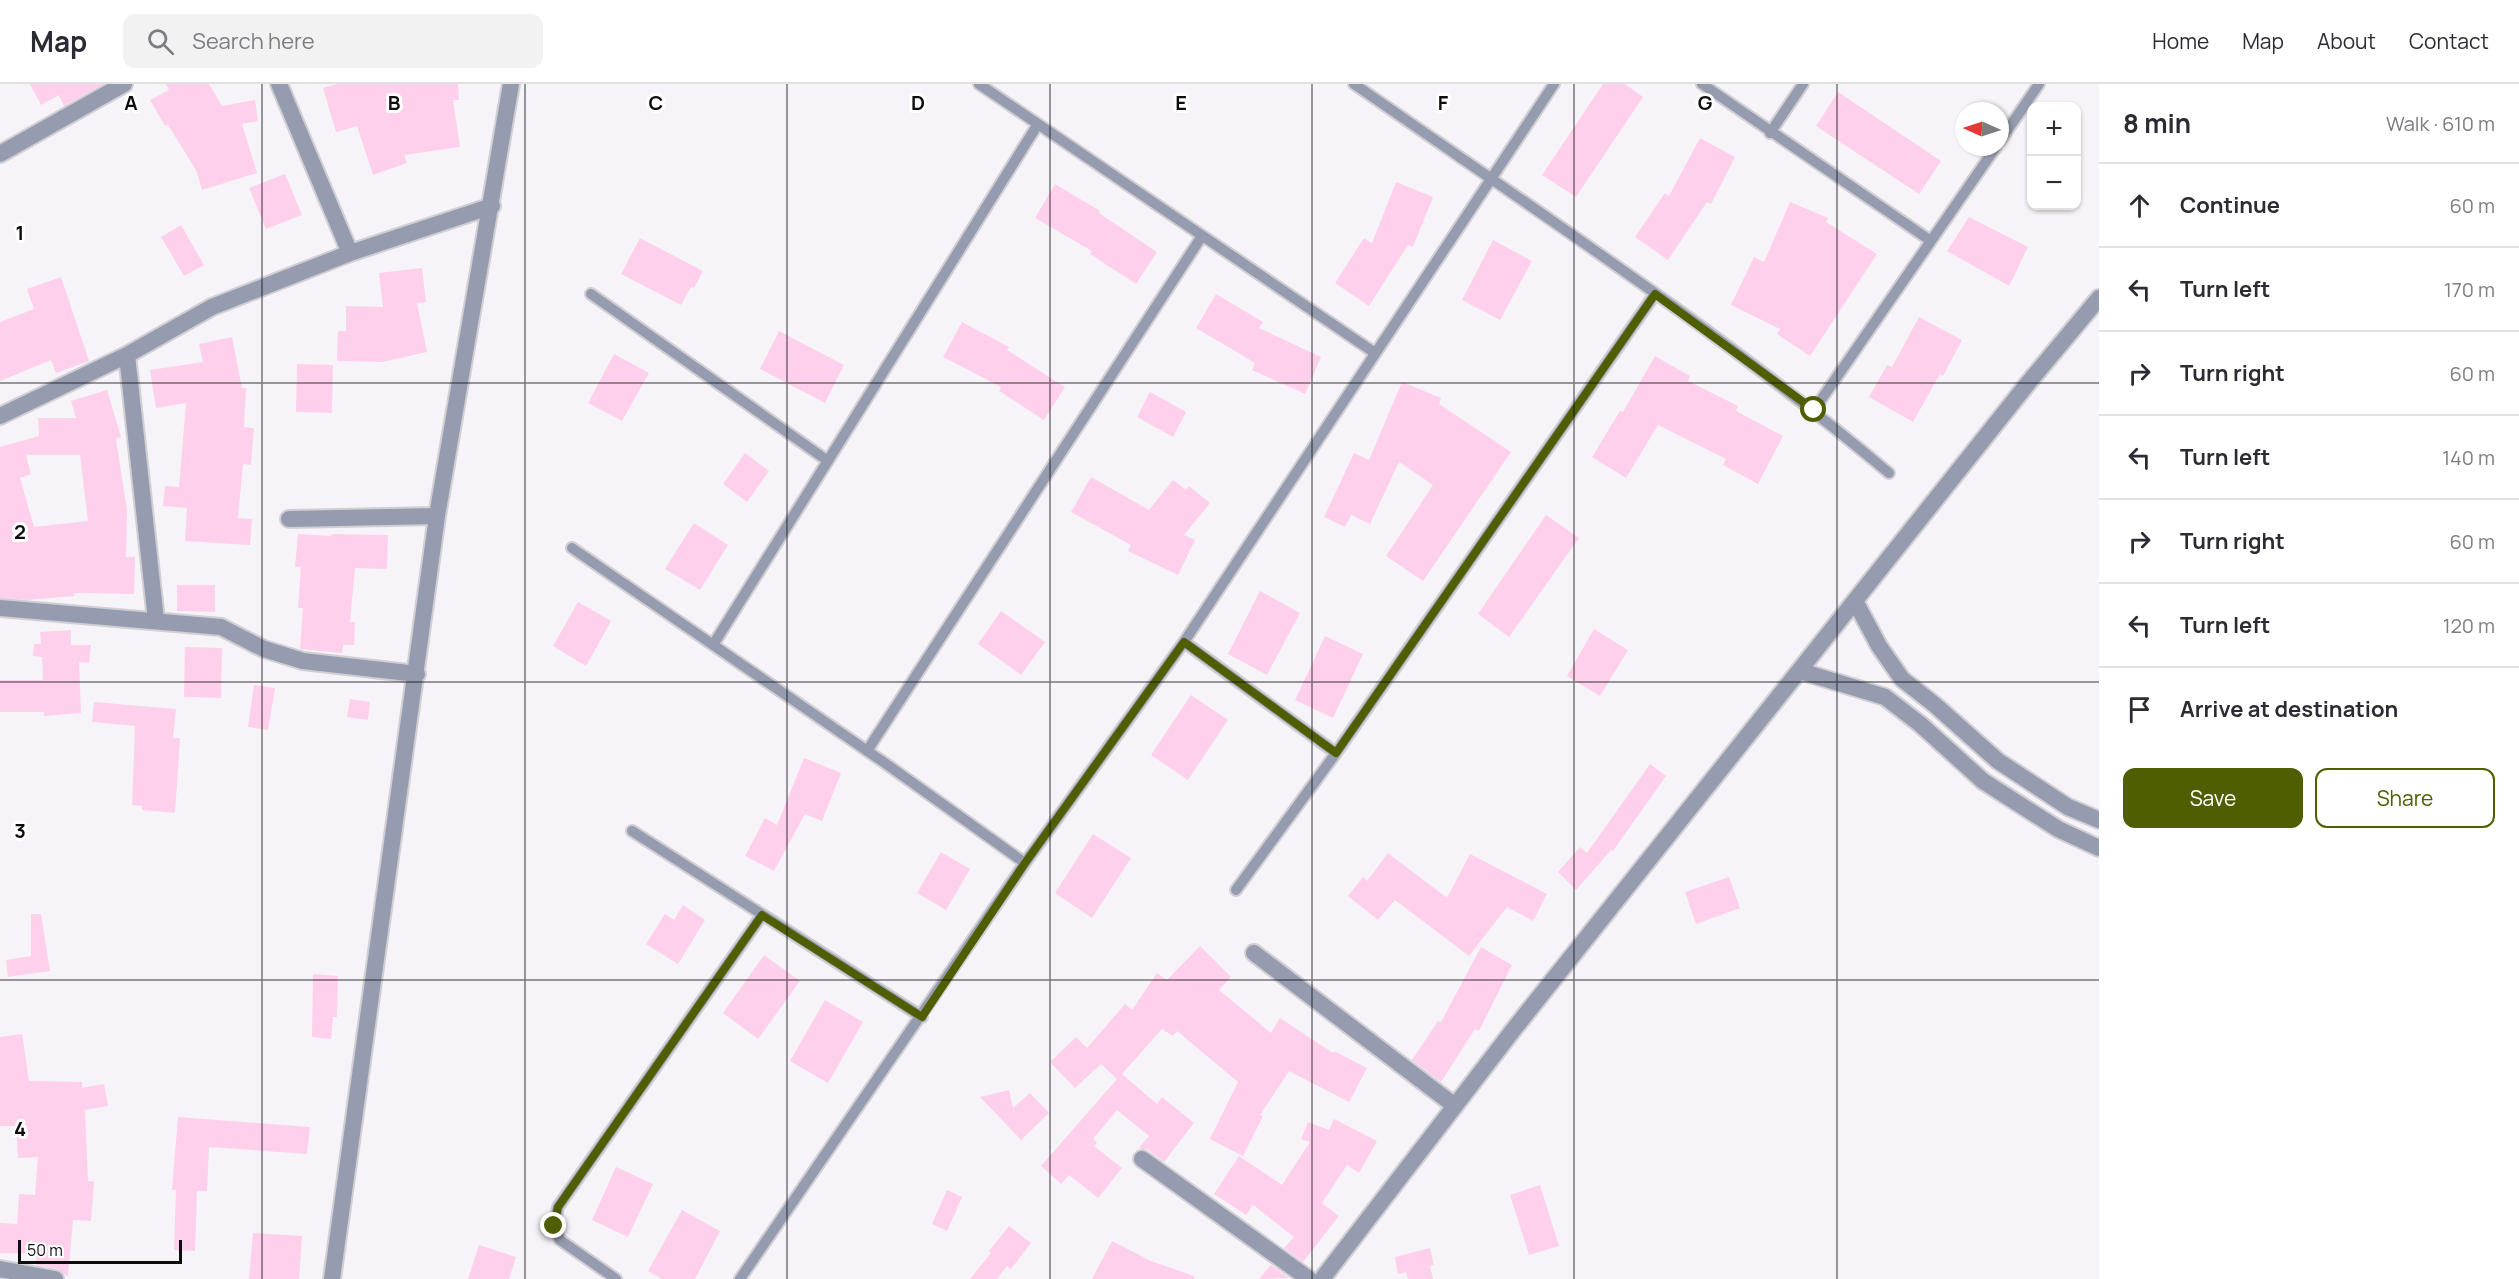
<!DOCTYPE html>
<meta charset="utf-8">
<style>
body{margin:0;font-family:Manrope,sans-serif;background:#f2f2f3;color:#2b2b33}
.controls{position:absolute;right:18px;top:18px;display:grid;overflow:hidden;border-radius:12px;box-shadow:0 2px 4px #0004}
.controls button{width:54px;height:54px;display:grid;place-items:center;padding:0;border:0;border-bottom:2px solid #e1e1e2;background:#fff;color:#2b2b33;font:30px sans-serif}
.compass{position:absolute;left:1955px;top:18px;width:54px;height:54px;border-radius:50%;background:#fff;box-shadow:0 2px 4px #0004;rotate:273deg}
.scale{position:absolute;left:18px;bottom:15px;width:164px;box-sizing:border-box;padding-left:6px;border:3px solid #0d0c0e;border-top:0;font-size:16px;line-height:21px;white-space:nowrap;color:#0d0c0e;-webkit-text-stroke:4px #fff;paint-order:stroke}
.stop{position:absolute;width:18px;height:18px;margin:-14px;border:4px solid #4e5e00;border-radius:50%;background:#fff}
.stop.end{background:#4e5e00;border-color:#fff;box-shadow:0 2px 6px #0008}
.list{margin:0;padding:0;list-style:none}
h2{display:flex;justify-content:space-between;align-items:center;height:78px;margin:0;padding:0 24px;font-size:26px}
h2 small{font-size:20px;font-weight:400;color:#7c7c81}
.list li{display:grid;grid-template-columns:39px 1fr auto;gap:18px;align-items:center;box-sizing:border-box;height:84px;padding:0 24px;border-top:2px solid #e1e1e2}
.list b{display:block;font-size:22px;white-space:nowrap}
.list em{font-size:20px;font-style:normal;color:#7c7c81}
.actions{display:flex;gap:12px;padding:18px 24px}
.actions a{flex:1;padding:14px 0;border:2px solid #4e5e00;border-radius:12px;text-align:center;font-size:21px;color:#4e5e00}
.actions .main{background:#4e5e00;color:#fff}
.icon{flex:none;width:33px;height:33px;fill:none;stroke:currentColor;stroke-width:2;stroke-linecap:round;stroke-linejoin:round}
.map{position:relative;flex:none;width:2099px;height:1195px;overflow:hidden}
header{display:flex;align-items:center;gap:36px;box-sizing:border-box;height:84px;padding:0 30px;background:#fff;border-bottom:2px solid #e1e1e2}
header strong{font-size:28px}
nav{display:flex;gap:33px;margin-inline-start:auto;font-size:21px}
.search{width:420px;height:54px;background:#f2f2f3;display:flex;align-items:center;gap:15px;box-sizing:border-box;padding:0 21px;border-radius:12px;color:#7c7c81;font-size:22px}
main{display:flex}
aside{flex:1;background:#fff}
.map>svg:first-child{display:block}
.building{fill:#fed0ec;fill-rule:evenodd}
.lines{fill:none;stroke-linecap:round;stroke-linejoin:round}
.service-casing{stroke:#d1cfd3;stroke-width:14}
.minor-casing{stroke:#d1cfd3;stroke-width:20}
.service{stroke:#969caf;stroke-width:10}
.minor{stroke:#969caf;stroke-width:16}
.route{stroke:#4e5e00;stroke-width:8}
.grid{fill:none;stroke:#0d0c0e;stroke-width:1.5;stroke-opacity:0.55}
.grid-label{font-size:20px;text-anchor:middle;font-weight:bold;fill:#0d0c0e;stroke:#fff;stroke-width:6;stroke-linejoin:round;paint-order:stroke}
</style>
<header>
<strong>Map</strong>
<div class="search"><svg class="icon" aria-label="search" viewBox="0 0 24 24"><circle cx="10" cy="10" r="6"/><path d="M15 15l6 6"/></svg>Search here</div>
<nav><a>Home</a><a>Map</a><a>About</a><a>Contact</a></nav>
</header>
<main>
<div class="map">
<svg width="2099" height="1195" viewBox="0 0 2099 1195">
<rect width="100%" height="100%" fill="#f6f4f8"/>
<path class="building" d="M 30,0 L 103,0 L 64,22 L 59,11 L 41,21 Z
M 166,0 L 209,0 L 222,22 L 255,16 L 258,37 L 242,40 L 257,89 L 202,106 L 196,86 L 168,41 L 165,42 L 150,16 L 169,6 Z
M 337,0 L 458,0 L 459,16 L 453,16 L 460,63 L 404,71 L 407,79 L 373,91 L 357,42 L 336,48 L 323,4 Z
M 1603,0 L 1625,0 L 1643,13 L 1576,113 L 1542,91 Z
M 1838,8 L 1941,77 L 1919,110 L 1816,42 Z
M 1700,54 L 1735,73 L 1711,120 L 1707,118 L 1668,176 L 1635,153 L 1665,109 L 1669,112 Z
M 285,90 L 302,131 L 266,145 L 249,104 Z
M 1396,98 L 1433,113 L 1413,163 L 1408,161 L 1369,222 L 1335,199 L 1364,154 L 1372,159 Z
M 1055,100 L 1100,127 L 1099,129 L 1157,168 L 1136,200 L 1090,170 L 1092,167 L 1035,134 Z
M 1790,118 L 1828,134 L 1826,138 L 1877,170 L 1810,272 L 1777,250 L 1780,245 L 1731,221 L 1754,173 L 1764,178 Z
M 1969,133 L 2028,163 L 2009,202 L 1947,167 Z
M 181,141 L 204,181 L 184,192 L 161,153 Z
M 640,154 L 703,187 L 694,204 L 691,203 L 681,221 L 621,190 Z
M 1493,156 L 1532,177 L 1500,236 L 1462,216 Z
M 422,184 L 426,218 L 417,219 L 427,268 L 382,278 L 337,277 L 338,247 L 346,247 L 346,222 L 383,223 L 379,189 Z
M 61,193 L 89,277 L 56,289 L 51,276 L 0,297 L 0,238 L 34,225 L 27,205 Z
M 1216,210 L 1263,238 L 1259,244 L 1321,273 L 1305,310 L 1252,286 L 1255,279 L 1196,244 Z
M 1919,233 L 1962,256 L 1943,292 L 1940,290 L 1913,338 L 1869,313 L 1887,281 L 1892,283 Z
M 962,238 L 1009,263 L 1007,266 L 1065,303 L 1044,336 L 999,307 L 1001,303 L 943,273 Z
M 779,247 L 844,281 L 825,319 L 760,285 Z
M 232,253 L 242,304 L 246,304 L 244,343 L 254,344 L 251,381 L 243,380 L 238,434 L 252,435 L 250,461 L 185,457 L 187,424 L 163,422 L 165,402 L 179,403 L 186,319 L 156,324 L 150,286 L 203,278 L 199,260 Z
M 614,270 L 649,289 L 622,337 L 588,319 Z
M 1655,272 L 1690,292 L 1688,297 L 1738,322 L 1736,327 L 1783,352 L 1758,400 L 1723,381 L 1726,375 L 1658,341 L 1626,394 L 1592,373 L 1620,327 L 1623,328 Z
M 297,280 L 333,281 L 332,329 L 296,328 Z
M 1402,298 L 1441,314 L 1439,320 L 1511,368 L 1423,497 L 1386,472 L 1433,401 L 1399,378 L 1370,440 L 1351,431 L 1345,443 L 1324,433 L 1354,369 L 1369,376 Z
M 107,306 L 121,353 L 116,355 L 127,426 L 126,473 L 135,473 L 134,510 L 74,509 L 74,512 L 28,516 L 0,514 L 0,363 L 39,352 L 38,334 L 76,334 L 71,317 ZM 26,371 L 80,371 L 88,437 L 34,443 L 20,394 L 31,390 Z
M 1150,308 L 1186,328 L 1173,353 L 1137,333 Z
M 745,369 L 769,387 L 747,418 L 723,400 Z
M 1091,393 L 1149,426 L 1173,396 L 1186,406 L 1189,402 L 1210,419 L 1184,451 L 1195,456 L 1178,491 L 1128,467 L 1131,461 L 1071,428 Z
M 1546,431 L 1579,454 L 1509,553 L 1478,530 Z
M 694,439 L 728,461 L 700,506 L 665,485 Z
M 298,450 L 331,452 L 331,450 L 388,451 L 387,485 L 355,484 L 350,538 L 355,538 L 354,561 L 343,561 L 342,569 L 300,565 L 303,524 L 298,524 L 301,483 L 295,483 Z
M 177,501 L 215,501 L 215,528 L 177,527 Z
M 1260,507 L 1300,529 L 1267,591 L 1228,570 Z
M 578,518 L 611,537 L 586,582 L 553,562 Z
M 1001,527 L 1045,558 L 1021,591 L 978,560 Z
M 1594,545 L 1628,566 L 1600,612 L 1567,592 Z
M 71,546 L 71,561 L 91,561 L 89,579 L 79,578 L 81,629 L 44,632 L 44,628 L 0,628 L 0,596 L 43,596 L 42,573 L 33,572 L 34,560 L 41,560 L 40,548 Z
M 1325,552 L 1363,570 L 1333,634 L 1295,616 Z
M 185,563 L 222,564 L 221,614 L 184,613 Z
M 254,601 L 275,604 L 268,646 L 248,643 Z
M 1191,611 L 1228,636 L 1188,696 L 1151,671 Z
M 350,615 L 370,618 L 368,636 L 347,633 Z
M 94,618 L 176,625 L 173,654 L 180,654 L 175,729 L 142,726 L 142,722 L 132,721 L 135,642 L 92,638 Z
M 804,674 L 841,689 L 822,737 L 805,730 L 774,787 L 745,772 L 765,734 L 777,741 Z
M 1650,680 L 1666,692 L 1613,767 L 1611,766 L 1576,806 L 1558,788 L 1580,763 L 1587,769 Z
M 1093,750 L 1131,774 L 1092,834 L 1055,809 Z
M 941,768 L 970,785 L 946,826 L 917,809 Z
M 1388,769 L 1447,814 L 1470,770 L 1547,810 L 1533,837 L 1507,823 L 1469,872 L 1395,816 L 1378,836 L 1348,812 L 1363,793 L 1367,797 Z
M 1729,793 L 1740,824 L 1696,840 L 1685,808 Z
M 683,821 L 705,836 L 678,880 L 646,860 L 665,830 L 674,836 Z
M 31,830 L 41,830 L 50,887 L 8,893 L 6,876 L 31,872 Z
M 1200,862 L 1231,893 L 1219,906 L 1271,949 L 1280,934 L 1333,969 L 1334,967 L 1367,984 L 1349,1018 L 1289,987 L 1260,1031 L 1263,1032 L 1243,1072 L 1210,1055 L 1238,998 L 1177,947 L 1173,952 L 1162,945 L 1122,990 L 1157,1020 L 1162,1013 L 1194,1039 L 1164,1078 L 1148,1066 L 1139,1064 L 1149,1052 L 1117,1026 L 1093,1055 L 1097,1058 L 1094,1062 L 1122,1084 L 1098,1114 L 1069,1091 L 1061,1100 L 1041,1082 L 1117,995 L 1101,980 L 1075,1004 L 1050,978 L 1076,953 L 1087,964 L 1125,920 L 1132,926 L 1157,889 L 1167,896 Z
M 1481,863 L 1512,881 L 1479,947 L 1475,945 L 1441,998 L 1412,976 L 1438,937 L 1441,938 Z
M 764,871 L 800,897 L 758,955 L 723,929 Z
M 313,890 L 338,892 L 337,933 L 333,933 L 331,955 L 312,953 Z
M 825,916 L 863,938 L 828,999 L 790,977 Z
M 22,950 L 29,997 L 82,998 L 82,1004 L 104,1000 L 108,1022 L 85,1026 L 88,1097 L 94,1098 L 91,1137 L 73,1136 L 68,1193 L 57,1185 L 36,1181 L 37,1169 L 0,1169 L 0,1139 L 17,1140 L 19,1110 L 35,1111 L 38,1073 L 18,1074 L 16,1042 L 0,1042 L 0,953 Z
M 1009,1006 L 1013,1024 L 1030,1009 L 1049,1029 L 1021,1056 L 980,1013 Z
M 178,1033 L 310,1043 L 307,1070 L 209,1063 L 207,1107 L 197,1107 L 195,1167 L 174,1166 L 176,1106 L 172,1106 Z
M 1334,1035 L 1377,1057 L 1359,1089 L 1347,1081 L 1322,1119 L 1339,1132 L 1303,1178 L 1284,1164 L 1294,1153 L 1253,1121 L 1246,1131 L 1214,1110 L 1239,1072 L 1282,1101 L 1310,1058 L 1301,1055 L 1308,1038 L 1329,1046 Z
M 616,1083 L 653,1100 L 628,1153 L 592,1136 Z
M 1540,1101 L 1559,1162 L 1529,1171 L 1510,1111 Z
M 947,1106 L 962,1113 L 947,1147 L 932,1140 Z
M 682,1126 L 720,1147 L 695,1195 L 662,1195 L 648,1187 Z
M 1009,1142 L 1031,1159 L 1011,1185 L 1007,1182 L 997,1195 L 970,1195 L 991,1169 L 989,1167 Z
M 253,1149 L 302,1152 L 299,1195 L 249,1195 Z
M 1112,1157 L 1151,1177 L 1194,1192 L 1194,1195 L 1092,1195 Z
M 479,1161 L 516,1173 L 509,1195 L 468,1195 Z
M 1430,1164 L 1434,1181 L 1430,1182 L 1433,1195 L 1408,1195 L 1406,1188 L 1398,1190 L 1395,1173 Z
M 1271,1181 L 1289,1194 L 1259,1195 Z"/>
<g class="lines">
<defs>
<path id="service" d="M 979,0 L 1375,269
M 1354,0 C 1535,126 1720,247 1889,389
M 1702,0 L 1931,157
M 1770,49 L 1803,0
M 2000,57 L 2039,0
M 591,210 L 828,377
M 1814,326 L 1996,63
M 572,464 L 882,677 L 1025,779
M 1184,558 L 1336,669
M 713,561 L 1038,40
M 867,667 L 1202,152
M 632,747 L 922,933
M 1236,806 L 1336,669 L 1655,210
M 616,1195 L 560,1156 L 554,1142 L 558,1123 L 762,831
M 740,1195 L 1025,779 L 1184,558 L 1554,0"/>
<path id="minor" d="M 279,0 L 350,169
M 0,70 L 124,0
M 127,271 L 156,536
M 0,332 L 127,271 L 212,223 L 350,169 L 492,122
M 289,435 L 437,432
M 1855,517 L 1879,562 L 1902,595 L 1935,621 L 1998,677 L 2068,723 L 2099,736
M 0,524 L 221,543 L 264,565 L 303,577 L 417,590
M 1800,587 L 1885,613 L 1920,640 L 1983,697 L 2058,745 L 2099,764
M 1254,869 L 1455,1022
M 1142,1075 L 1309,1195
M 0,1185 L 55,1195
M 332,1195 L 437,432 L 511,0
M 1322,1195 L 1514,945 L 2029,298 L 2099,214"/>
</defs>
<use href="#service" class="service-casing"/>
<use href="#minor" class="minor-casing"/>
<use href="#service" class="service"/>
<use href="#minor" class="minor"/>
</g>
<g class="lines">
<path class="route" d="M 554,1142 L 558,1123 L 762,831 L 922,933 L 1025,779 L 1184,558 L 1336,669 L 1655,210 L 1814,326"/>
</g>
<path class="grid" d="M 262,0 L 262,1195M 525,0 L 525,1195M 787,0 L 787,1195M 1050,0 L 1050,1195M 1312,0 L 1312,1195M 1574,0 L 1574,1195M 1837,0 L 1837,1195M 0,299 L 2099,299M 0,598 L 2099,598M 0,896 L 2099,896"/>
<g class="grid-label">
<text x="131" y="26">A</text>
<text x="394" y="26">B</text>
<text x="656" y="26">C</text>
<text x="918" y="26">D</text>
<text x="1181" y="26">E</text>
<text x="1443" y="26">F</text>
<text x="1705" y="26">G</text>
<text x="20" y="156">1</text>
<text x="20" y="455">2</text>
<text x="20" y="754">3</text>
<text x="20" y="1052">4</text>
</g>
</svg>
<div class="controls">
<button>+</button>
<button>−</button>
</div>
<svg class="compass" viewBox="-18 -18 36 36"><path d="M0-13l5 13h-10z" fill="#e53935"/><path d="M0 13l5-13h-10z" fill="#7c7c81"/></svg>
<div class="scale">50 m</div>
<div class="stop" style="left:1814px;top:326px"></div>
<div class="stop end" style="left:554px;top:1142px"></div>
</div>
<aside>
<h2>8 min<small>Walk · 610 m</small></h2>
<ul class="list">
<li><svg class="icon" aria-label="ahead" viewBox="0 0 24 24"><path d="M12 20V5M6 11l6-6 6 6"/></svg><div><b>Continue</b></div><em>60 m</em></li>
<li><svg class="icon" aria-label="left" viewBox="0 0 24 24"><path d="M17 20v-9H6M10 6l-5 5 5 5"/></svg><div><b>Turn left</b></div><em>170 m</em></li>
<li><svg class="icon" aria-label="right" viewBox="0 0 24 24"><path d="M7 20v-9h11M14 6l5 5-5 5"/></svg><div><b>Turn right</b></div><em>60 m</em></li>
<li><svg class="icon" aria-label="left" viewBox="0 0 24 24"><path d="M17 20v-9H6M10 6l-5 5 5 5"/></svg><div><b>Turn left</b></div><em>140 m</em></li>
<li><svg class="icon" aria-label="right" viewBox="0 0 24 24"><path d="M7 20v-9h11M14 6l5 5-5 5"/></svg><div><b>Turn right</b></div><em>60 m</em></li>
<li><svg class="icon" aria-label="left" viewBox="0 0 24 24"><path d="M17 20v-9H6M10 6l-5 5 5 5"/></svg><div><b>Turn left</b></div><em>120 m</em></li>
<li><svg class="icon" aria-label="arrive" viewBox="0 0 24 24"><path d="M6 21V4h12l-3 4 3 4H6"/></svg><div><b>Arrive at destination</b></div></li>
</ul>
<div class="actions"><a class="main">Save</a><a>Share</a></div>
</aside>
</main>
